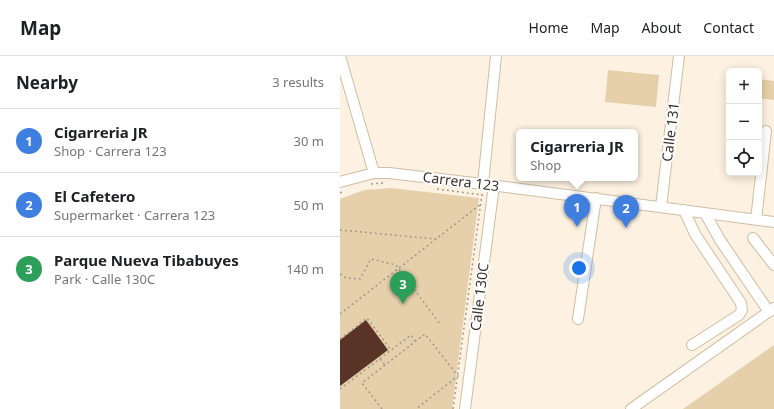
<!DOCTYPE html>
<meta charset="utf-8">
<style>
body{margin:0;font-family:"Noto Sans",sans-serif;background:#f2f2f2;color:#202124}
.controls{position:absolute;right:12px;top:12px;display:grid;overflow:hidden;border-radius:6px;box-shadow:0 2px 10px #0003}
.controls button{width:36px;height:36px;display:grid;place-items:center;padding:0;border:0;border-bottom:1px solid #e0e0e0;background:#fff;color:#202124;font:20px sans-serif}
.you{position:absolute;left:239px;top:212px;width:14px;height:14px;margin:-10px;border:3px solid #fff;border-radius:50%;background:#1a73e8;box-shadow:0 0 0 6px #1a73e833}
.badge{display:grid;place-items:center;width:26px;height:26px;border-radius:50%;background:#db2777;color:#fff;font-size:13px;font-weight:700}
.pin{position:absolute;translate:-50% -33px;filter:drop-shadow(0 1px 2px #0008)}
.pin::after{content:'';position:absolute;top:21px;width:14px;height:12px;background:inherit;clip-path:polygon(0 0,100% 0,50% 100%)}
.popup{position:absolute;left:176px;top:73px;width:122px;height:52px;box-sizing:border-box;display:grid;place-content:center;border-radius:6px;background:#fff;filter:drop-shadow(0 1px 3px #0005);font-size:13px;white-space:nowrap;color:#757577}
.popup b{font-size:15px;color:#202124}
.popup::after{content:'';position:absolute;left:50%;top:100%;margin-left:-8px;border:8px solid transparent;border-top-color:#fff}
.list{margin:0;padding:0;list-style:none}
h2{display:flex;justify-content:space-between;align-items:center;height:52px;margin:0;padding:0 16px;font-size:17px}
h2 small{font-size:13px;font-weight:400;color:#757577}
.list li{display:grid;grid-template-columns:26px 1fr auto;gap:12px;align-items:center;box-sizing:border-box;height:64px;padding:0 16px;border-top:1px solid #e0e0e0}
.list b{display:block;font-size:15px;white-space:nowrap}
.list p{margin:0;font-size:13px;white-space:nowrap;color:#757577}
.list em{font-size:13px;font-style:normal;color:#757577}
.icon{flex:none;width:22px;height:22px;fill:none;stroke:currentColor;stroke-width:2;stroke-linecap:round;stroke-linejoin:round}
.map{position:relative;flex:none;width:434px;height:353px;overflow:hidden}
header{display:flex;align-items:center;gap:24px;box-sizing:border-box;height:56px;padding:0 20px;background:#fff;border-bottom:1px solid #e0e0e0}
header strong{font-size:19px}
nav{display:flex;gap:22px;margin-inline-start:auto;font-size:14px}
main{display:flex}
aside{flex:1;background:#fff}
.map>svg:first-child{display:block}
.green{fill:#e6d0ac}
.building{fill:#5b3428}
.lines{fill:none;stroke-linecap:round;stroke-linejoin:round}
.minor-casing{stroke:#cebda2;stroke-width:12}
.path{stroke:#a1988a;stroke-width:1.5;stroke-dasharray:2 3;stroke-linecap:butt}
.minor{stroke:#fff;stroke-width:10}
.labels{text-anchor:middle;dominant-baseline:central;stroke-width:4;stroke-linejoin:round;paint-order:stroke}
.street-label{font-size:14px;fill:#363025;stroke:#fff}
</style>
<header>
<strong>Map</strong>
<nav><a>Home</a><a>Map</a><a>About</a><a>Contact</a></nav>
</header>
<main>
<aside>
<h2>Nearby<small>3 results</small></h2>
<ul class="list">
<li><span class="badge" style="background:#3f7fe0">1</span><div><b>Cigarreria JR</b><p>Shop · Carrera 123</p></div><em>30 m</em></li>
<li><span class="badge" style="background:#3f7fe0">2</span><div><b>El Cafetero</b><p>Supermarket · Carrera 123</p></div><em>50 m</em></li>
<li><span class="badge" style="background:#2e9e5b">3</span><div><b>Parque Nueva Tibabuyes</b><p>Park · Calle 130C</p></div><em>140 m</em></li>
</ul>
</aside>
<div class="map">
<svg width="434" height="353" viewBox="0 0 434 353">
<rect width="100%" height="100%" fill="#fdf2e1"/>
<path class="green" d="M 268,14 L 319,19 L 316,51 L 265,46 Z
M 419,23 L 434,25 L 434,44 L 419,42 Z
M 51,132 L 139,142 L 112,353 L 0,353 L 0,143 L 24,134 Z
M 434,289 L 434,353 L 343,353 Z"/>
<path class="building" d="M 26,264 L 48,294 L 0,330 L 0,284 Z"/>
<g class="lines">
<defs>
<path id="minor" d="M 0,0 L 34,117
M 0,126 L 34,117 L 49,117 L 143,128 L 434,166
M 143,128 L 156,0
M 321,151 L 339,0
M 344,154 L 355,178 L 401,247 L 402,254 L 399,259 L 352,289
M 365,157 L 380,184 L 429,256
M 416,164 L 426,75
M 413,182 L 434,209
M 238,263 L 256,142
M 125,353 L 154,129
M 291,353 L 434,252"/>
</defs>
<use href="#minor" class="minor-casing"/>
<path class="path" d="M 31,128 L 43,127
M 97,133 L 143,139
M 0,137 L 4,135
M 0,174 L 96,183
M 0,218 L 6,222 L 20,223 L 31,203 L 56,209 L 100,268
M 0,258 L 141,148
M 0,283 L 27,262 L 51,294
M 40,303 L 45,309
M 0,333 L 71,279 L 75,285
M 42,353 L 22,327 L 85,278 L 118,320 L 76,353
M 113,353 L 142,138"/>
<use href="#minor" class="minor"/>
</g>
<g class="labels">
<g class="street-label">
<text transform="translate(330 76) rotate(-83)">Calle 131</text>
<text transform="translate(121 125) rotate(7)">Carrera 123</text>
<text transform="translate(139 241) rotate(-83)">Calle 130C</text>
</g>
</g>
</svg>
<div class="controls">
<button>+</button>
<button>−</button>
<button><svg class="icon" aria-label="locate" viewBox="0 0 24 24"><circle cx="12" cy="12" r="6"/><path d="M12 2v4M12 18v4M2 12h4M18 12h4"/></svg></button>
</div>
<div class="you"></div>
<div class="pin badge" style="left:237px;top:171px;background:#3f7fe0">1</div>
<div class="popup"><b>Cigarreria JR</b>Shop</div>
<div class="pin badge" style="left:286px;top:172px;background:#3f7fe0">2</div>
<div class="pin badge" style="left:63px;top:248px;background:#2e9e5b">3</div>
</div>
</main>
